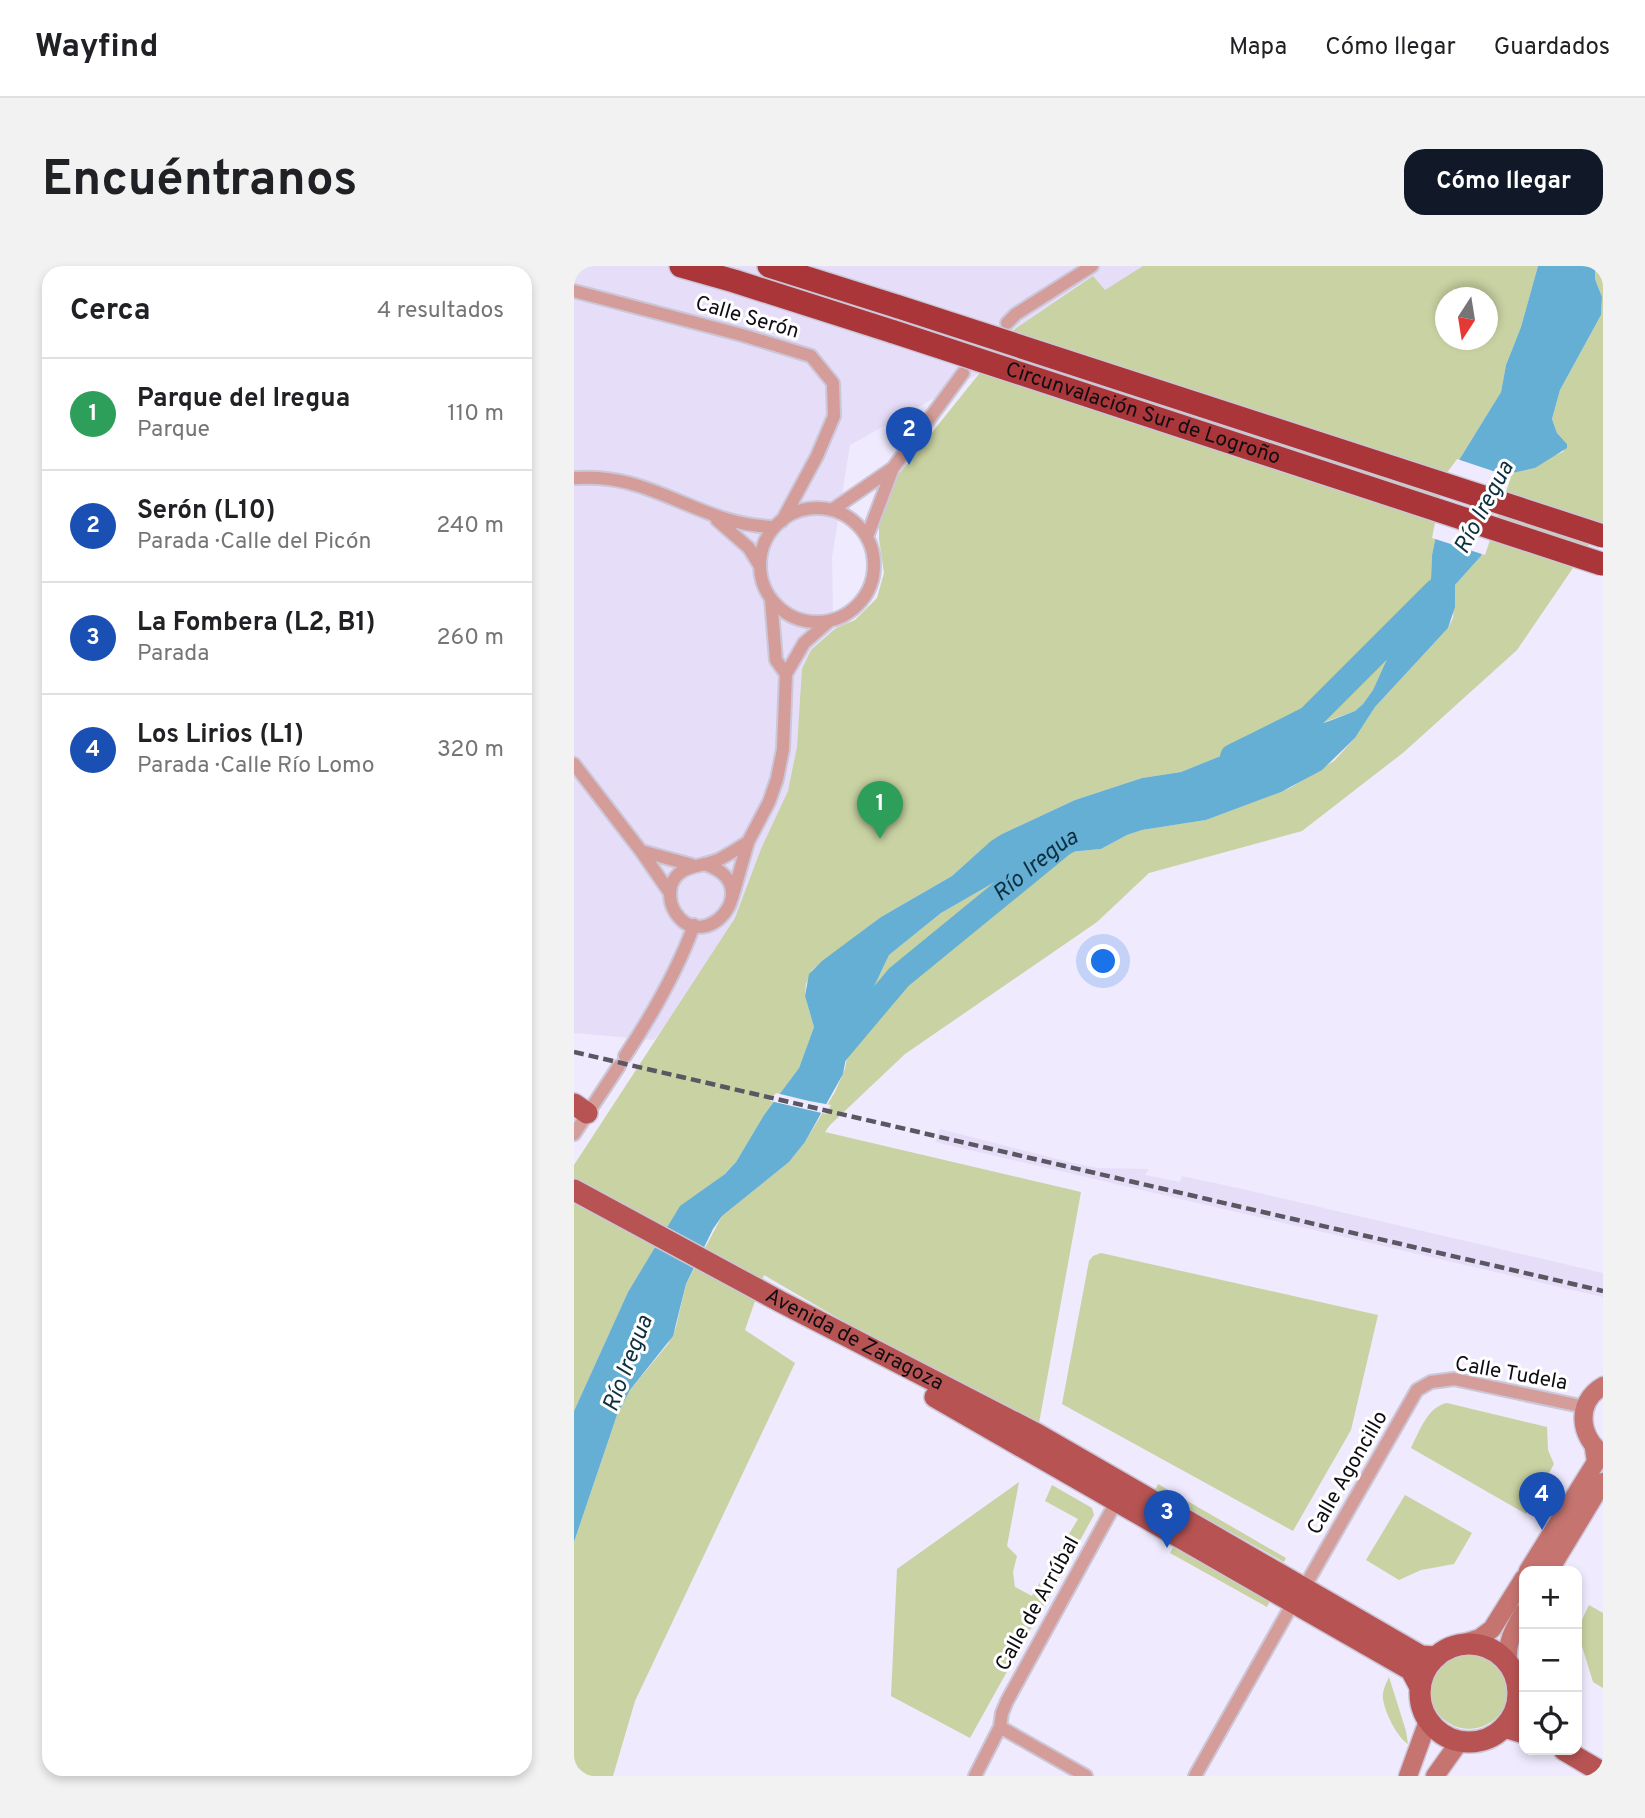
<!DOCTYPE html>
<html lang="es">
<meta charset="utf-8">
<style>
body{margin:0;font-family:Overpass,sans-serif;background:#f2f2f2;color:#202124}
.controls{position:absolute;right:21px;bottom:21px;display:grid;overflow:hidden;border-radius:14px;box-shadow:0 4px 10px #0003}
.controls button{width:63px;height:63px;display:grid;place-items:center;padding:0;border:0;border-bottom:2px solid #e0e0e0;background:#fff;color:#202124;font:35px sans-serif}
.compass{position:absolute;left:861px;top:21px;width:63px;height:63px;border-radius:50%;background:#fff;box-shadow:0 4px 10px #0003;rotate:192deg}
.you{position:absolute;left:530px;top:696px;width:24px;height:24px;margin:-18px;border:5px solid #fff;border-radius:50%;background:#1a73e8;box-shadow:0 0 0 10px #1a73e833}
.badge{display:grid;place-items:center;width:46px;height:46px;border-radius:50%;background:#111827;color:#fff;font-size:23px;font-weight:700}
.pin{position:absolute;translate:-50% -58px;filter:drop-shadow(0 2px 4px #0008)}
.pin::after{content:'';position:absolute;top:37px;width:24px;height:21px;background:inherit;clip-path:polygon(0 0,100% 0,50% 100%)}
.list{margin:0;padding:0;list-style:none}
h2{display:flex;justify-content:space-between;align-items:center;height:91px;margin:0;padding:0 28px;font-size:30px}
h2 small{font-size:23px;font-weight:400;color:#757577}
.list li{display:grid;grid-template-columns:46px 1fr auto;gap:21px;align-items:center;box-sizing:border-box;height:112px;padding:0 28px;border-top:2px solid #e0e0e0}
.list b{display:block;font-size:26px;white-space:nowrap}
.list p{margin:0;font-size:23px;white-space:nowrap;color:#757577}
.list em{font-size:23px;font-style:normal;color:#757577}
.icon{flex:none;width:38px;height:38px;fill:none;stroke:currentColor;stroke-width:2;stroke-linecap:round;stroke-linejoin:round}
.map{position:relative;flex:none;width:1029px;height:1510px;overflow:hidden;border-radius:21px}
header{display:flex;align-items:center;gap:42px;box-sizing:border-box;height:98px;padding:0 35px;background:#fff;border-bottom:2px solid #e0e0e0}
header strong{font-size:33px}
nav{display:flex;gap:38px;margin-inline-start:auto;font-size:24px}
.intro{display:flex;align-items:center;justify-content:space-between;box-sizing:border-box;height:168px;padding:0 42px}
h1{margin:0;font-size:49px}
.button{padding:18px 32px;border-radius:21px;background:#111827;color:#fff;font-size:24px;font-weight:700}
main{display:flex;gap:42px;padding:0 42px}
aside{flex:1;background:#fff;border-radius:21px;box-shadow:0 4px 10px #0003}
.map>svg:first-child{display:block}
.built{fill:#e6def9}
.green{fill:#c8d2a2;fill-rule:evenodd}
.water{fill:#65afd4}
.pier{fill:#efeafd}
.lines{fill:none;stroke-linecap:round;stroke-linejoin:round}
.river{stroke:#65afd4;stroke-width:26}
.minor-casing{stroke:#cbc7d8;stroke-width:16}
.secondary-casing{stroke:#cbc7d8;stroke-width:21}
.primary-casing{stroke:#cbc7d8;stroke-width:24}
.motorway-casing{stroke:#cbc7d8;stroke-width:26}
.minor{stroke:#d59d99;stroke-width:12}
.secondary{stroke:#c57470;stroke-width:18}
.primary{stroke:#b75453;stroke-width:21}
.motorway{stroke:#aa3639;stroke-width:23}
.rail{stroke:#5a5762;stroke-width:4.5;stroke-dasharray:10 5;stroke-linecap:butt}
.motorway-bridge-casing{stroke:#cbc7d8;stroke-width:26;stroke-linecap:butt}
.motorway-bridge{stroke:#aa3639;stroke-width:23}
.labels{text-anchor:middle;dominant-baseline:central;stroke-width:6;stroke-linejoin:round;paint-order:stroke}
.street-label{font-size:21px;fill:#0f0d13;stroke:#fff}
.water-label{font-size:23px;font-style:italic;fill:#0d3040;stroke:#fff}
</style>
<header>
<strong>Wayfind</strong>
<nav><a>Mapa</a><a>Cómo llegar</a><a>Guardados</a></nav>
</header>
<div class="intro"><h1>Encuéntranos</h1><a class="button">Cómo llegar</a></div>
<main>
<aside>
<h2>Cerca<small>4 resultados</small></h2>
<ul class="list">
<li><span class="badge" style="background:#2e9e5b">1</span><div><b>Parque del Iregua</b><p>Parque</p></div><em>110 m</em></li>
<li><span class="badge" style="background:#1a4fb4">2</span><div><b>Serón (L10)</b><p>Parada · Calle del Picón</p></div><em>240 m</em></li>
<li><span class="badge" style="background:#1a4fb4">3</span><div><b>La Fombera (L2, B1)</b><p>Parada</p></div><em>260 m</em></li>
<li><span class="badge" style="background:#1a4fb4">4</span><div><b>Los Lirios (L1)</b><p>Parada · Calle Río Lomo</p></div><em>320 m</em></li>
</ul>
</aside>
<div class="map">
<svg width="1029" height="1510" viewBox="0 0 1029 1510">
<rect width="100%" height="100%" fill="#efeafd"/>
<path class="built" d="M 0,0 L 598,0 L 276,179 L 258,292 L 261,443 L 145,691 L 80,774 L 0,767 Z
M 366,863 L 499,897 L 524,902 L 575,903 L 571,909 L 606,916 L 608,910 L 664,922 L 1029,1007 L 1029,1031 L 361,876 Z"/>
<path class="green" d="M 569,0 L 964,0 L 947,61 L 932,99 L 927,126 L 874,212 L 858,289 L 857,313 L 833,360 L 818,382 L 799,424 L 789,438 L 781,445 L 712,470 L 664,483 L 607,506 L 568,512 L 501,534 L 428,568 L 418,575 L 378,610 L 307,651 L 238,704 L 232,718 L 231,730 L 240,761 L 225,802 L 190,849 L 162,896 L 151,908 L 106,941 L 54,1026 L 0,1145 L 0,899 L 161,652 L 187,583 L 214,525 L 223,481 L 228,403 L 237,384 L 262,362 L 281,354 L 303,332 L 310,307 L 305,273 L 305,253 L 316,219 L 441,63 L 519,10 L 531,24 ZM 872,32 L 914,32 L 914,74 L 872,74 Z
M 1021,0 L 1029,0 L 1029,258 L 943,384 L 830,486 L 728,565 L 575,607 L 523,656 L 331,788 L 256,859 L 251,866 L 507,926 L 463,1168 L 190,1009 L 171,1064 L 221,1097 L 61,1435 L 39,1510 L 0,1510 L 0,1276 L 43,1149 L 56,1124 L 94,1078 L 102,1061 L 112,1018 L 148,950 L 215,896 L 231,876 L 261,826 L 271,803 L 280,750 L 298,725 L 315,689 L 367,647 L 461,593 L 485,587 L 527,583 L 553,569 L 568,564 L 632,554 L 716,522 L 760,495 L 781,472 L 801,441 L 874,362 L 879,352 L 881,319 L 907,290 L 934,208 L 961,202 L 972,193 L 989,186 L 993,178 L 983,167 L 978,153 L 986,124 L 1027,49 L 1028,31 L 1021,13 Z
M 527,987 L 804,1049 L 777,1164 L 719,1265 L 488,1138 L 515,995 L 519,990 Z
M 873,1137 L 973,1161 L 974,1184 L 980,1198 L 952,1248 L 837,1182 C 845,1166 854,1140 873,1137 Z
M 445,1216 L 433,1280 L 443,1290 L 439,1306 L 441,1321 L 458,1330 L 504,1253 L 471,1235 L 478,1219 L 518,1242 L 520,1249 L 396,1472 L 317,1430 L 323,1303 Z
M 584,1218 L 712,1292 L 710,1296 L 581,1224 Z
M 831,1229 L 898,1267 L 880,1298 L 847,1304 L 825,1314 L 792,1294 Z
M 599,1281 L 696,1335 L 693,1341 L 596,1287 Z
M 1015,1339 L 1029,1347 L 1029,1422 L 1019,1416 L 1003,1364 Z
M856 1424a39 39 0 1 1 78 0a39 39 0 1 1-78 0Z
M 815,1411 L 832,1465 L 834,1478 C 823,1471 811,1447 809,1433 C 808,1425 812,1418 815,1411 Z"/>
<path class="water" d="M 964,0 L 1021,0 L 1021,13 L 1028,31 L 1027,49 L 986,124 L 978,153 L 983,167 L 993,178 L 993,182 L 961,202 L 934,208 L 907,290 L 881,319 L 881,341 L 874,362 L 801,441 L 781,472 L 748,504 L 707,526 L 632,554 L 568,564 L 553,569 L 527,583 L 485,587 L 461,593 L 367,647 L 315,689 L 298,725 L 280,749 L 269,808 L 231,876 L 215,896 L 148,950 L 139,963 L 112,1018 L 99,1070 L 56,1124 L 43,1149 L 0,1276 L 0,1145 L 54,1026 L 106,940 L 151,908 L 162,896 L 190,849 L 225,802 L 240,761 L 231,730 L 235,708 L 248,695 L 307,651 L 378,610 L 417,575 L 428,568 L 501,534 L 568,512 L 607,506 L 664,483 L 712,470 L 758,454 L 781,445 L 789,438 L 799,424 L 818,382 L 833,360 L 857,313 L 858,289 L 874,212 L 927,126 L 932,99 L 947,61 Z"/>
<path class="pier" d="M 883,193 L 937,211 L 911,289 L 858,272 L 870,211 Z
M 202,827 L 235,835 L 257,839 L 252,848 L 196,835 Z"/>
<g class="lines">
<g class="river">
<path d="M 659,491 L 735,453 L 863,325"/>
<path id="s1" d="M 255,794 L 325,711 L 489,577 L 502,570"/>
</g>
<defs>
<path id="minor" d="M 0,25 L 168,69 L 237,90 L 259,117 L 260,150 L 243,190 L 208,255
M 433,57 L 442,48 L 518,0
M 0,212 C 18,211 37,212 55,217 C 107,231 142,259 200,261
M186 299a57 57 0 1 1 114 0a57 57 0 1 1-114 0Z
M 258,244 L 319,202
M 143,254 L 175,282 L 186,300
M 293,271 L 319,202 L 389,107
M 197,333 L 202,394 L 212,408
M 0,498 L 67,585 L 96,627
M 67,585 L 118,599
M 130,598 C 195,618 130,692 101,646 C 96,638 95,630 97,620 C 104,597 128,602 146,593 C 155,588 165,582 174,576
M 158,632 L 174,576 L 195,536 L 203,513 L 209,483 L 212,408 L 230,377 L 254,356
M 51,790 C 78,749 103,706 120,659
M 0,868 L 45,800
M 730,1322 L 843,1124 L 857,1116 L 880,1113 L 1011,1141
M 426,1461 L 512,1510
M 401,1510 L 426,1461 L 428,1447 L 433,1435 L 542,1236
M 621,1510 L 719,1337"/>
<path id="secondary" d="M 1029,1120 C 1001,1136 1005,1171 1029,1188
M 954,1305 L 1022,1196 L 1020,1182
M 975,1305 L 1029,1216
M 880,1380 L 906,1372 L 918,1363 L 950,1312
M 934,1398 C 932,1377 939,1364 950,1346
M 834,1510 L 854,1455
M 861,1510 L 886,1475"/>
<g id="primary">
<path d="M 0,838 L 13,847"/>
<path id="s2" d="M 0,924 L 207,1036 L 463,1168 L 847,1390 L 862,1391"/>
<path d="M 361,1131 L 837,1404 L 846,1421"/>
<circle cx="895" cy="1427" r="49"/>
<path d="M 930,1461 L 950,1467"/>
<path d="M 990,1484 L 1029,1507"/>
</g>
<path id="motorway" d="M 107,0 L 160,15 L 320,66
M 195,0 L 325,41"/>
</defs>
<use href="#minor" class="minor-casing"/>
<use href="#secondary" class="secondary-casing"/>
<use href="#primary" class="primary-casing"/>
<use href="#motorway" class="motorway-casing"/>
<use href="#minor" class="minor"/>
<use href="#secondary" class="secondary"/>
<use href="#primary" class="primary"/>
<use href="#motorway" class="motorway"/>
<path class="rail" d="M 0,786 L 1029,1025"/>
<defs>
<g id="motorway-bridge">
<path d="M 325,41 L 1029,270"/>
<path id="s3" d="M 320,66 L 1028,298"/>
</g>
</defs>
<use href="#motorway-bridge" class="motorway-bridge-casing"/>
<use href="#motorway-bridge" class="motorway-bridge"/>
</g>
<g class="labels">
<g class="street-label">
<text transform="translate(173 52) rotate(16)">Calle Serón</text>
<text stroke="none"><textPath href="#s3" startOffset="262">Circunvalación Sur de Logroño</textPath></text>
<text stroke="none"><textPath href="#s2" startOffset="318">Avenida de Zaragoza</textPath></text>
<text transform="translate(937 1108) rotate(10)">Calle Tudela</text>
<text transform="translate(774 1207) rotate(-60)">Calle Agoncillo</text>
<text transform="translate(464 1338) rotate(-61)">Calle de Arrúbal</text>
</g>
<g class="water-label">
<text transform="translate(911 242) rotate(-62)">Río Iregua</text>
<text stroke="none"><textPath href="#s1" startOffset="285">Río Iregua</textPath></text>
<text transform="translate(55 1098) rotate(-69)">Río Iregua</text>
</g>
</g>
</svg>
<div class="controls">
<button>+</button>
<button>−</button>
<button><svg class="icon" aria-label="locate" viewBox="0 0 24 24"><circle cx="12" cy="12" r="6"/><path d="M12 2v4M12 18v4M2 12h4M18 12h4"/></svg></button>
</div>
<svg class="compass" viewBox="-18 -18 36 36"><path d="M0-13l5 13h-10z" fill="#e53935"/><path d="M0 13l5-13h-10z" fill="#757577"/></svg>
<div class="you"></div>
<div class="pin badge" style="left:306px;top:573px;background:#2e9e5b">1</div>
<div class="pin badge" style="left:335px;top:199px;background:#1a4fb4">2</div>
<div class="pin badge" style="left:593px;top:1282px;background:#1a4fb4">3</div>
<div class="pin badge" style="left:968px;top:1264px;background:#1a4fb4">4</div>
</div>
</main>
